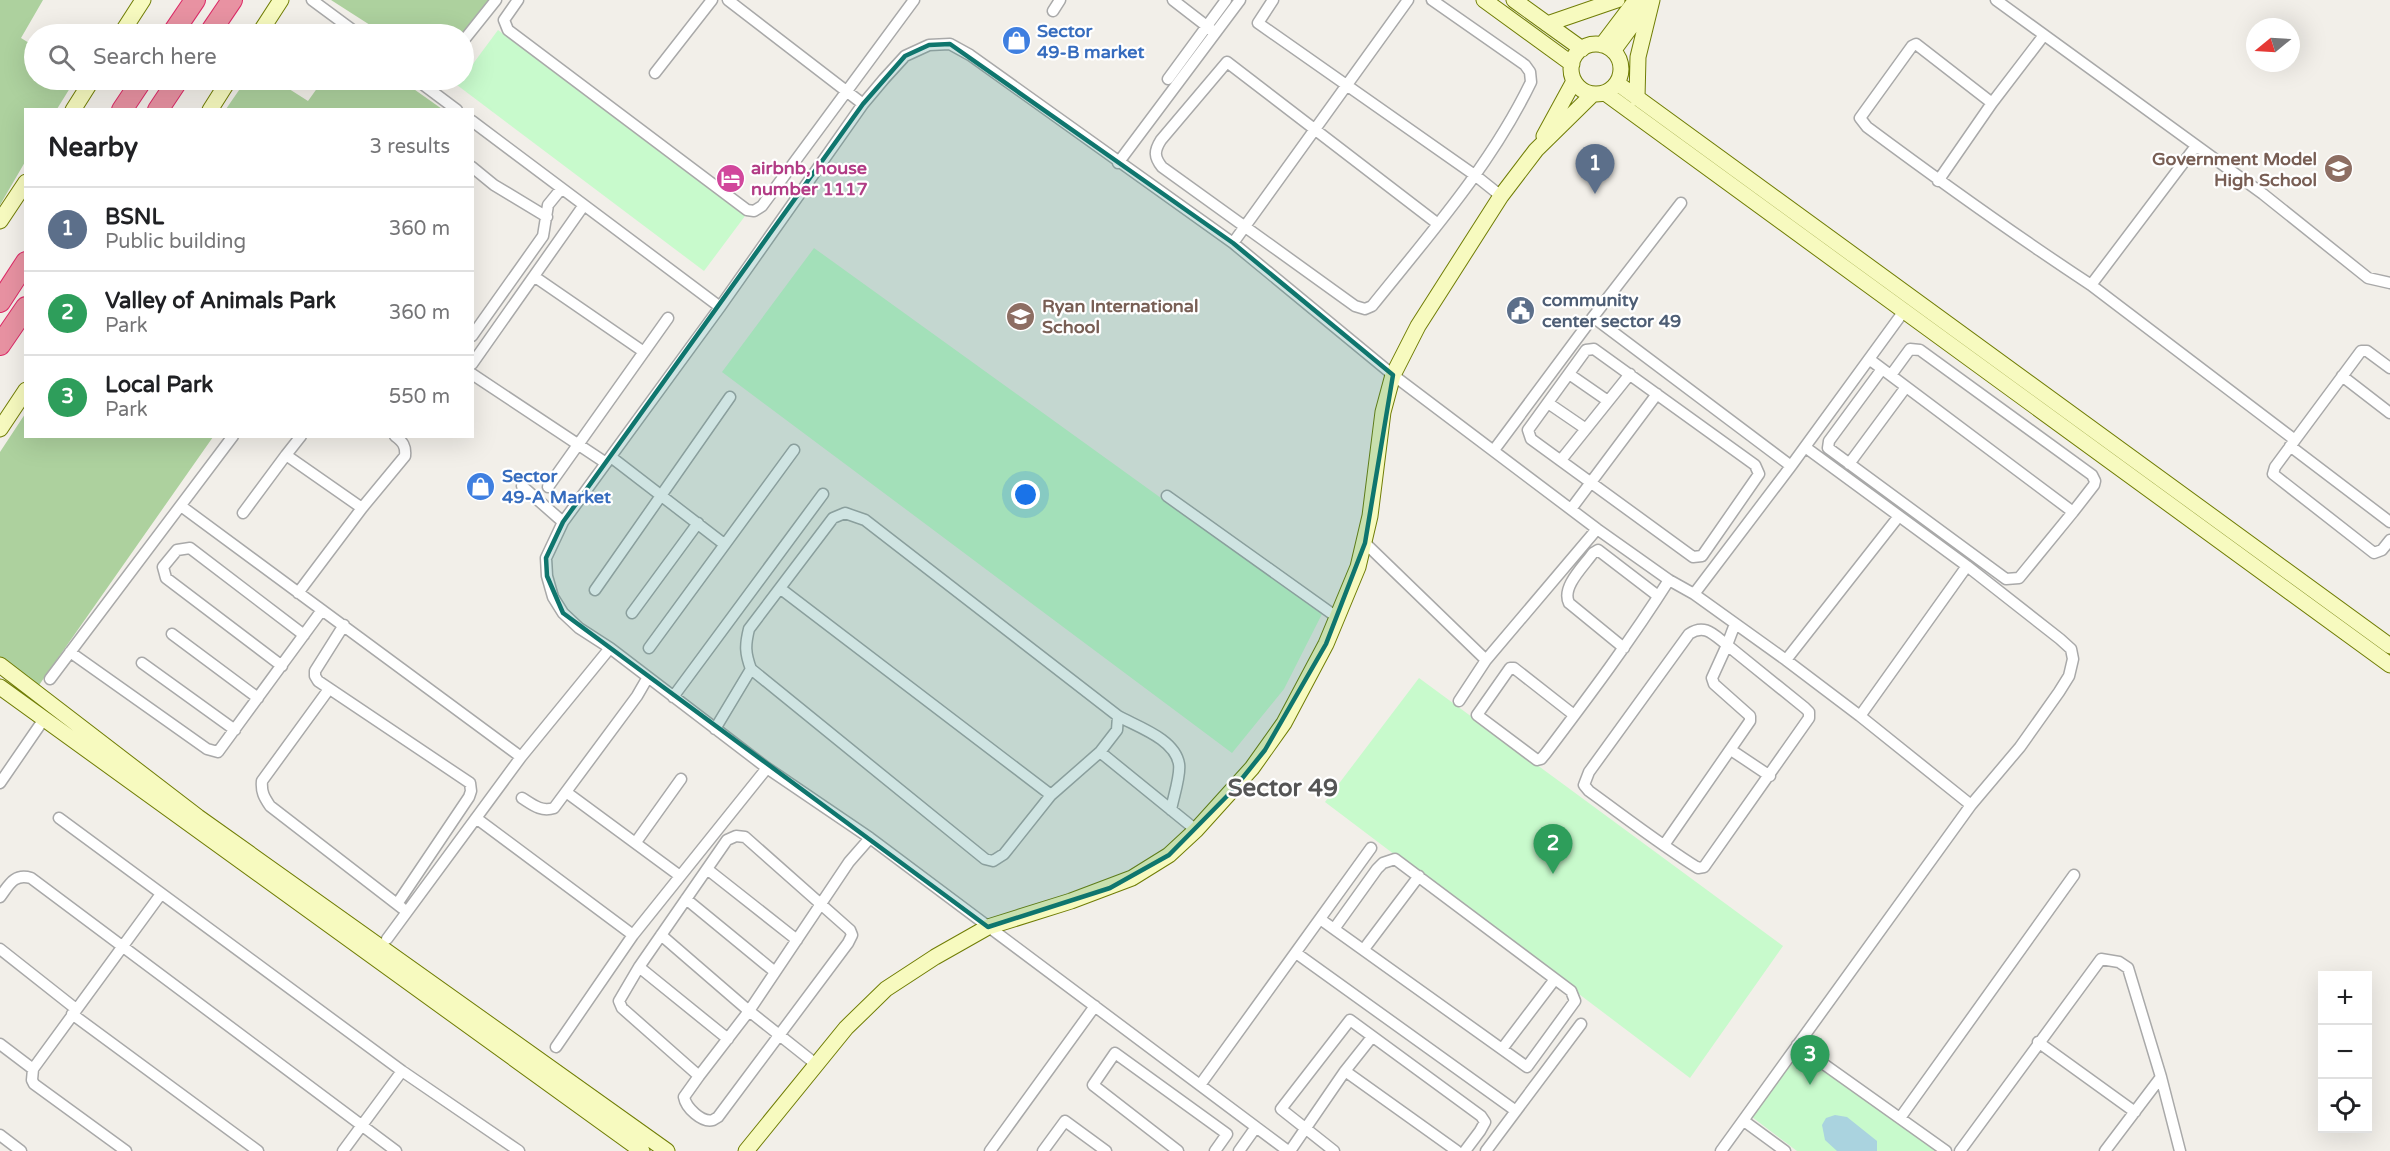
<!DOCTYPE html>
<meta charset="utf-8">
<style>
body{margin:0;font-family:"Varela Round",sans-serif;background:#f6f6f6;color:#202124}
.controls{position:absolute;right:18px;bottom:18px;display:grid;overflow:hidden;border-radius:0px;box-shadow:0 6px 24px #0002}
.controls button{width:54px;height:54px;display:grid;place-items:center;padding:0;border:0;border-bottom:2px solid #e0e0e0;background:#fff;color:#202124;font:30px sans-serif}
.compass{position:absolute;left:2246px;top:18px;width:54px;height:54px;border-radius:50%;background:#fff;box-shadow:0 6px 24px #0002;rotate:252deg}
.you{position:absolute;left:1026px;top:495px;width:21px;height:21px;margin:-15px;border:4px solid #fff;border-radius:50%;background:#1a73e8;box-shadow:0 0 0 9px #1a73e833}
.badge{display:grid;place-items:center;width:39px;height:39px;border-radius:50%;background:#0f766e;color:#fff;font-size:20px;font-weight:700}
.pin{position:absolute;translate:-50% -50px;filter:drop-shadow(0 2px 3px #0008)}
.pin::after{content:'';position:absolute;top:32px;width:21px;height:18px;background:inherit;clip-path:polygon(0 0,100% 0,50% 100%)}
.list{margin:0;padding:0;list-style:none}
h2{display:flex;justify-content:space-between;align-items:center;height:78px;margin:0;padding:0 24px;font-size:26px}
h2 small{font-size:20px;font-weight:400;color:#757577}
.list li{display:grid;grid-template-columns:39px 1fr auto;gap:18px;align-items:center;box-sizing:border-box;height:84px;padding:0 24px;border-top:2px solid #e0e0e0}
.list b{display:block;font-size:22px;white-space:nowrap}
.list p{margin:0;font-size:20px;white-space:nowrap;color:#757577}
.list em{font-size:20px;font-style:normal;color:#757577}
.icon{flex:none;width:33px;height:33px;fill:none;stroke:currentColor;stroke-width:2;stroke-linecap:round;stroke-linejoin:round}
.map{position:relative;flex:none;width:2390px;height:1151px;overflow:hidden}
.search{position:absolute;background:#fff;box-shadow:0 6px 24px #0002;left:24px;top:24px;width:450px;height:66px;display:flex;align-items:center;gap:15px;box-sizing:border-box;padding:0 21px;border-radius:33px;color:#757577;font-size:22px}
.panel{position:absolute;background:#fff;box-shadow:0 6px 24px #0002;left:24px;top:108px;width:450px;height:330px;border-radius:0px}
.map>svg:first-child{display:block}
.forest{fill:#add19e}
.park{fill:#c8facc}
.water{fill:#aad3df}
.lines{fill:none;stroke-linecap:round;stroke-linejoin:round}
.street-casing{stroke:#a9a9a9;stroke-width:13}
.secondary-casing{stroke:#707d05;stroke-width:17}
.highway-casing{stroke:#dc2a67;stroke-width:22}
.street{stroke:#fff;stroke-width:10}
.secondary{stroke:#f7fabf;stroke-width:15}
.highway{stroke:#e892a2;stroke-width:20}
.marked{fill:#0f766e;fill-opacity:0.2;stroke:#0f766e;stroke-width:4.5;stroke-linejoin:round}
.labels{text-anchor:middle;dominant-baseline:central;stroke-width:4.5;stroke-linejoin:round;paint-order:stroke}
.shop-label{font-size:18px;font-weight:bold;fill:#366cbe;stroke:#fff;text-anchor:start}
.education-label{font-size:18px;font-weight:bold;fill:#785e54;stroke:#fff;text-anchor:end}
.hotel-label{font-size:18px;font-weight:bold;fill:#b23c85;stroke:#fff;text-anchor:start}
.service-label{font-size:18px;font-weight:bold;fill:#4e5e75;stroke:#fff;text-anchor:start}
.district-label{font-size:24px;font-weight:bold;fill:#555;stroke:#fff}
</style>
<div class="map">
<svg width="2390" height="1151" viewBox="0 0 2390 1151">
<rect width="100%" height="100%" fill="#f2efe9"/>
<path class="forest" d="M 0,0 L 43,0 L 21,38 L 34,46 L 34,80 L 75,80 L 57,109 L 26,110 L 25,162 L 0,205 Z
M 331,0 L 490,0 L 464,34 L 384,34 Z
M 246,80 L 275,80 L 308,101 L 323,80 L 401,80 L 442,109 L 226,109 Z
M 25,414 L 26,436 L 213,437 L 37,688 L 0,659 L 0,452 Z"/>
<path class="park" d="M 498,30 L 745,216 L 704,271 L 457,85 L 461,80 L 464,80 L 464,76 Z
M 814,248 L 1322,614 L 1284,689 L 1232,753 L 722,372 Z
M 1419,678 L 1783,946 L 1690,1078 L 1325,802 Z
M 1799,1052 L 1936,1151 L 1797,1151 L 1752,1117 Z"/>
<path class="water" d="M 1835,1115 L 1847,1117 L 1877,1141 L 1877,1151 L 1837,1151 L 1825,1140 L 1822,1125 L 1826,1118 Z"/>
<g class="lines">
<defs>
<path id="street" d="M 312,0 L 358,34
M 518,0 L 504,20 L 508,30 L 747,210 L 754,211 L 762,206 L 914,0
M 728,0 L 863,104
M 1173,0 L 1213,31
M 1273,0 L 1258,23 L 1476,176 L 1501,196
M 1432,0 L 1525,65 L 1530,72 L 1531,82 C 1491,165 1429,235 1372,306 L 1365,309 L 1355,306 L 1162,167 C 1154,157 1154,151 1161,140 L 1227,62 L 1438,224
M 1996,0 L 2263,194 L 2368,278 L 2390,283
M 1053,11 L 1060,0
M 2044,35 L 1992,103 L 1916,44 L 1912,46 L 1860,118 L 1867,127 C 1941,182 2015,235 2091,285
M 464,40 L 496,0
M 655,73 L 712,0
M 1168,79 L 1226,0
M 417,80 L 457,110
M 472,121 L 720,307
M 2196,146 L 2091,285 L 2295,440 L 2361,351 L 2367,351 L 2390,368
M 1118,163 L 1240,0
M 472,167 L 494,185 L 547,217
M 1938,181 L 1992,103
M 1233,243 L 1408,0
M 535,277 L 644,352
M 1593,317 L 1791,466
M 472,336 L 543,236 L 548,205 L 561,189
M 1594,349 L 1755,465 L 1759,474 L 1702,556 L 1693,557 L 1531,439 L 1528,430 L 1586,350 Z
M 1869,359 L 2073,512 L 2019,578 L 2006,579 L 1828,448 L 1829,441 L 1882,369
M 472,364 L 584,205
M 472,374 L 606,463
M 1569,374 L 1608,401
M 1891,375 L 1910,349 L 1920,350 L 2092,475 L 2095,481 L 2094,485 L 2073,512
M 2342,376 L 2390,413
M 1548,403 L 1586,429
M 301,436 L 286,455 L 362,508
M 2295,440 L 2275,467 L 2273,474 L 2374,553 L 2382,550 L 2390,540
M 2290,446 L 2390,522
M 1494,450 L 1593,317 L 1681,203
M 611,457 L 724,544
M 1561,460 L 1630,374
M 1849,464 L 1906,387
M 522,486 L 563,522
M 548,487 L 668,318
M 1167,496 L 1338,618
M 181,506 L 521,757
M 1571,509 L 1657,394
M 243,513 L 286,455
M 845,513 L 865,520 L 1118,716 L 1117,730 L 1100,752 L 1051,795 L 1004,854 L 993,861 L 985,859 L 751,669 C 745,653 745,645 749,629 L 833,518 Z
M 1365,543 L 1486,660
M 781,589 L 1051,795
M 595,590 L 730,397
M 298,593 L 362,508 L 405,456 C 406,446 403,442 395,436
M 1694,594 L 1791,466 L 1904,311
M 632,613 L 698,523
M 344,625 L 315,671 L 315,676 L 318,681 L 470,783 L 471,791 L 469,797 L 397,904
M 172,634 L 258,698
M 649,648 L 794,450
M 1624,648 L 1569,603 C 1561,587 1584,566 1593,553 L 1598,550 L 1658,596
M 70,652 L 207,749 L 218,752 L 322,610
M 1786,660 L 1899,516
M 142,663 L 235,730
M 282,666 L 166,578 L 163,567 L 177,550 L 190,548 L 304,635
M 50,679 L 233,436
M 329,689 L 262,781 C 261,792 264,797 270,806 L 402,908
M 673,697 L 823,494
M 1459,701 L 1486,660 L 1597,529
M 1574,715 L 1514,668 L 1510,668 L 1477,715 L 1537,760 L 1541,759 L 1546,753 C 1589,696 1631,640 1669,580
M 1118,716 C 1138,727 1175,739 1179,764 C 1181,775 1173,798 1171,810
M 1860,716 L 1967,566
M 715,729 L 751,669
M 1731,750 L 1770,776
M 1100,752 L 1196,830
M 0,783 L 44,719
M 566,792 L 680,876
M 522,798 C 533,805 541,812 554,808 L 637,696 L 648,677
M 59,818 L 402,1071 L 519,1151
M 476,818 L 633,935
M 636,842 L 681,779
M 1664,845 L 1750,721 L 1750,716 L 1714,684 L 1712,678 L 1727,645 L 1805,708 L 1809,712 L 1809,718 L 1704,867 L 1698,868 C 1661,845 1625,817 1589,791 L 1584,785 L 1589,772 L 1689,634 C 1705,623 1714,635 1727,645 L 1735,624
M 707,869 L 797,940
M 0,897 C 9,885 14,873 31,878 L 396,1151
M 686,899 L 775,972
M 1320,919 L 1527,1067 L 1575,1001 L 1571,991 L 1395,859 L 1383,863 L 1377,869 L 1334,929
M 661,935 L 749,1011 L 849,862 L 870,838
M 387,939 L 521,757 L 610,648
M 0,949 L 76,1009
M 1364,949 L 1419,876
M 1296,953 L 1516,1111
M 639,967 L 728,1039
M 72,1014 L 258,1151
M 2038,1042 L 2135,1112
M 0,1044 L 33,1069
M 1797,1045 L 1946,1151
M 556,1047 L 633,935 L 767,768
M 1502,1049 L 1555,979
M 1345,1071 L 1457,1151
M 699,1076 L 684,1097 C 686,1108 702,1123 713,1120 L 718,1117 L 848,943 L 852,935 L 850,930 L 745,837 L 736,836 L 727,840 L 639,967 L 619,1001 L 622,1008 L 699,1076 L 749,1011 L 817,1065
M 1200,1085 L 1371,848
M 1900,1118 L 2074,875
M 1744,1121 L 1785,1151
M 0,1135 L 21,1151
M 126,1151 L 34,1084 L 32,1080 L 33,1069 L 161,894
M 343,1151 L 402,1071
M 990,1151 L 1095,1006
M 1043,1151 L 1065,1121 L 1106,1151
M 1178,1151 L 1093,1085 L 1115,1053 L 1227,1134 L 1215,1151
M 1239,1151 L 1256,1127
M 1288,1151 L 870,838 L 767,768 L 610,648 L 579,628 L 563,613 L 553,597 L 547,576 L 546,558 L 563,522 L 720,307 L 863,104 L 884,79 L 905,56 L 929,45 L 950,44 L 970,55 L 1233,243 L 1393,375 L 1597,529 L 1669,580 L 1694,594 L 1786,660 L 1860,716 L 1971,805
M 1290,1151 L 1345,1071 L 1372,1037
M 1334,1151 L 1281,1109 L 1350,1020 L 1481,1116 L 1485,1122 L 1480,1131 L 1465,1151
M 1486,1151 L 1581,1024
M 1721,1151 L 1971,805 L 2020,747 L 2059,692 L 2069,676 L 2073,659 L 2071,649 L 2060,639 L 1967,566 L 1805,447
M 1960,1151 L 2101,959 L 2119,962 L 2128,968 L 2161,1077 L 2180,1151
M 2105,1151 L 2161,1077"/>
<path id="secondary" d="M 1484,0 L 1572,64
M 1514,0 L 1582,49
M 1547,24 L 1617,0
M 121,34 L 143,0
M 259,34 L 281,0
M1571 69a25 25 0 1 1 50 0a25 25 0 1 1-50 0Z
M 1602,45 L 1636,0
M 1613,51 L 1647,5
M 1617,83 L 2390,646
M 1605,93 L 2390,665
M 1637,98 L 1638,57 L 1652,0
M 73,110 L 92,80
M 210,110 L 229,80
M 1544,136 L 1574,81
M 0,221 L 26,182
M 0,429 L 26,390
M 0,665 L 198,817 L 667,1151
M 0,687 L 642,1151
M 746,1151 L 846,1028 L 886,989 L 935,957 L 988,927 L 1071,901 L 1132,878 L 1169,855 L 1196,830 L 1252,768 L 1284,723 L 1326,644 L 1358,567 L 1370,516 L 1383,412 L 1393,375 L 1418,326 L 1501,196 L 1536,150 L 1593,94"/>
<path id="highway" d="M 172,34 L 195,0
M 209,34 L 232,0
M 122,110 L 142,80
M 158,110 L 178,80
M 0,302 L 26,262
M 0,345 L 26,307"/>
</defs>
<use href="#street" class="street-casing"/>
<use href="#secondary" class="secondary-casing"/>
<use href="#highway" class="highway-casing"/>
<use href="#street" class="street"/>
<use href="#secondary" class="secondary"/>
<use href="#highway" class="highway"/>
</g>
<path class="marked" d="M 950,44 L 1233,243 L 1393,375 L 1365,543 L 1326,644 L 1265,750 L 1232,791 L 1169,855 L 1110,888 L 988,927 L 563,613 L 547,576 L 546,558 L 563,522 L 863,104 L 905,56 L 929,45 Z"/>
<defs>
<symbol id="shop-disc" viewBox="-11 -11 22 22"><circle r="9.5" fill="#3f7fe0" stroke="#fff"/><path d="M-5-2.5h2.3a2.7 3.5 0 0 1 5.4 0H5L5.5 6h-11ZM-1.5-2.5h3a1.5 2.3 0 0 0-3 0Z" fill="#fff"/></symbol>
<symbol id="school-disc" viewBox="-11 -11 22 22"><circle r="9.5" fill="#8d6e63" stroke="#fff"/><path d="M0-5L7-2L0 1L-7-2ZM-4 1L0 2.5L4 1V4Q0 6-4 4Z" fill="#fff"/></symbol>
<symbol id="hotel-disc" viewBox="-11 -11 22 22"><circle r="9.5" fill="#d1479c" stroke="#fff"/><path d="M-6-4.5h1.5V1H6V5H4.5V3h-9V5H-6ZM-4 0a1.8 1.8 0 1 1 3.6 0ZM.5 0V-2.5h3Q6-2.5 6 0Z" fill="#fff"/></symbol>
<symbol id="civic-disc" viewBox="-11 -11 22 22"><circle r="9.5" fill="#5c6f8a" stroke="#fff"/><path d="M-.6-6.5H3V-4.5H.6V-3L4-1V1h2V6H-6V1h2V-1L-.6-3ZM-1.2 2.5V6h2.4V2.5Z" fill="#fff"/></symbol>
</defs>
<g fill-rule="evenodd">
<use href="#shop-disc" x="1000" y="24" width="33" height="33"/>
<use href="#school-disc" x="2322" y="152" width="33" height="33"/>
<use href="#hotel-disc" x="714" y="162" width="33" height="33"/>
<use href="#civic-disc" x="1504" y="294" width="33" height="33"/>
<use href="#school-disc" x="1004" y="300" width="33" height="33"/>
<use href="#shop-disc" x="464" y="470" width="33" height="33"/>
</g>
<g class="labels">
<g class="shop-label">
<text x="1037" y="31">Sector<tspan x="1037" dy="21">49-B market</tspan></text>
<text x="502" y="476">Sector<tspan x="502" dy="21">49-A Market</tspan></text>
</g>
<g class="education-label">
<text x="2317" y="159">Government Model<tspan x="2317" dy="21">High School</tspan></text>
<text x="1042" y="306" text-anchor="start">Ryan International<tspan x="1042" dy="21">School</tspan></text>
</g>
<g class="hotel-label">
<text x="751" y="168">airbnb, house<tspan x="751" dy="21">number 1117</tspan></text>
</g>
<g class="service-label">
<text x="1542" y="300">community<tspan x="1542" dy="21">center sector 49</tspan></text>
</g>
<g class="district-label">
<text x="1283" y="788">Sector 49</text>
</g>
</g>
</svg>
<div class="controls">
<button>+</button>
<button>−</button>
<button><svg class="icon" aria-label="locate" viewBox="0 0 24 24"><circle cx="12" cy="12" r="6"/><path d="M12 2v4M12 18v4M2 12h4M18 12h4"/></svg></button>
</div>
<svg class="compass" viewBox="-18 -18 36 36"><path d="M0-13l5 13h-10z" fill="#e53935"/><path d="M0 13l5-13h-10z" fill="#757577"/></svg>
<div class="you"></div>
<div class="pin badge" style="left:1595px;top:194px;background:#5c6f8a">1</div>
<div class="pin badge" style="left:1553px;top:874px;background:#2e9e5b">2</div>
<div class="pin badge" style="left:1810px;top:1085px;background:#2e9e5b">3</div>
<div class="search"><svg class="icon" aria-label="search" viewBox="0 0 24 24"><circle cx="10" cy="10" r="6"/><path d="M15 15l6 6"/></svg>Search here</div>
<section class="panel">
<h2>Nearby<small>3 results</small></h2>
<ul class="list">
<li><span class="badge" style="background:#5c6f8a">1</span><div><b>BSNL</b><p>Public building</p></div><em>360 m</em></li>
<li><span class="badge" style="background:#2e9e5b">2</span><div><b>Valley of Animals Park</b><p>Park</p></div><em>360 m</em></li>
<li><span class="badge" style="background:#2e9e5b">3</span><div><b>Local Park</b><p>Park</p></div><em>550 m</em></li>
</ul>
</section>
</div>
